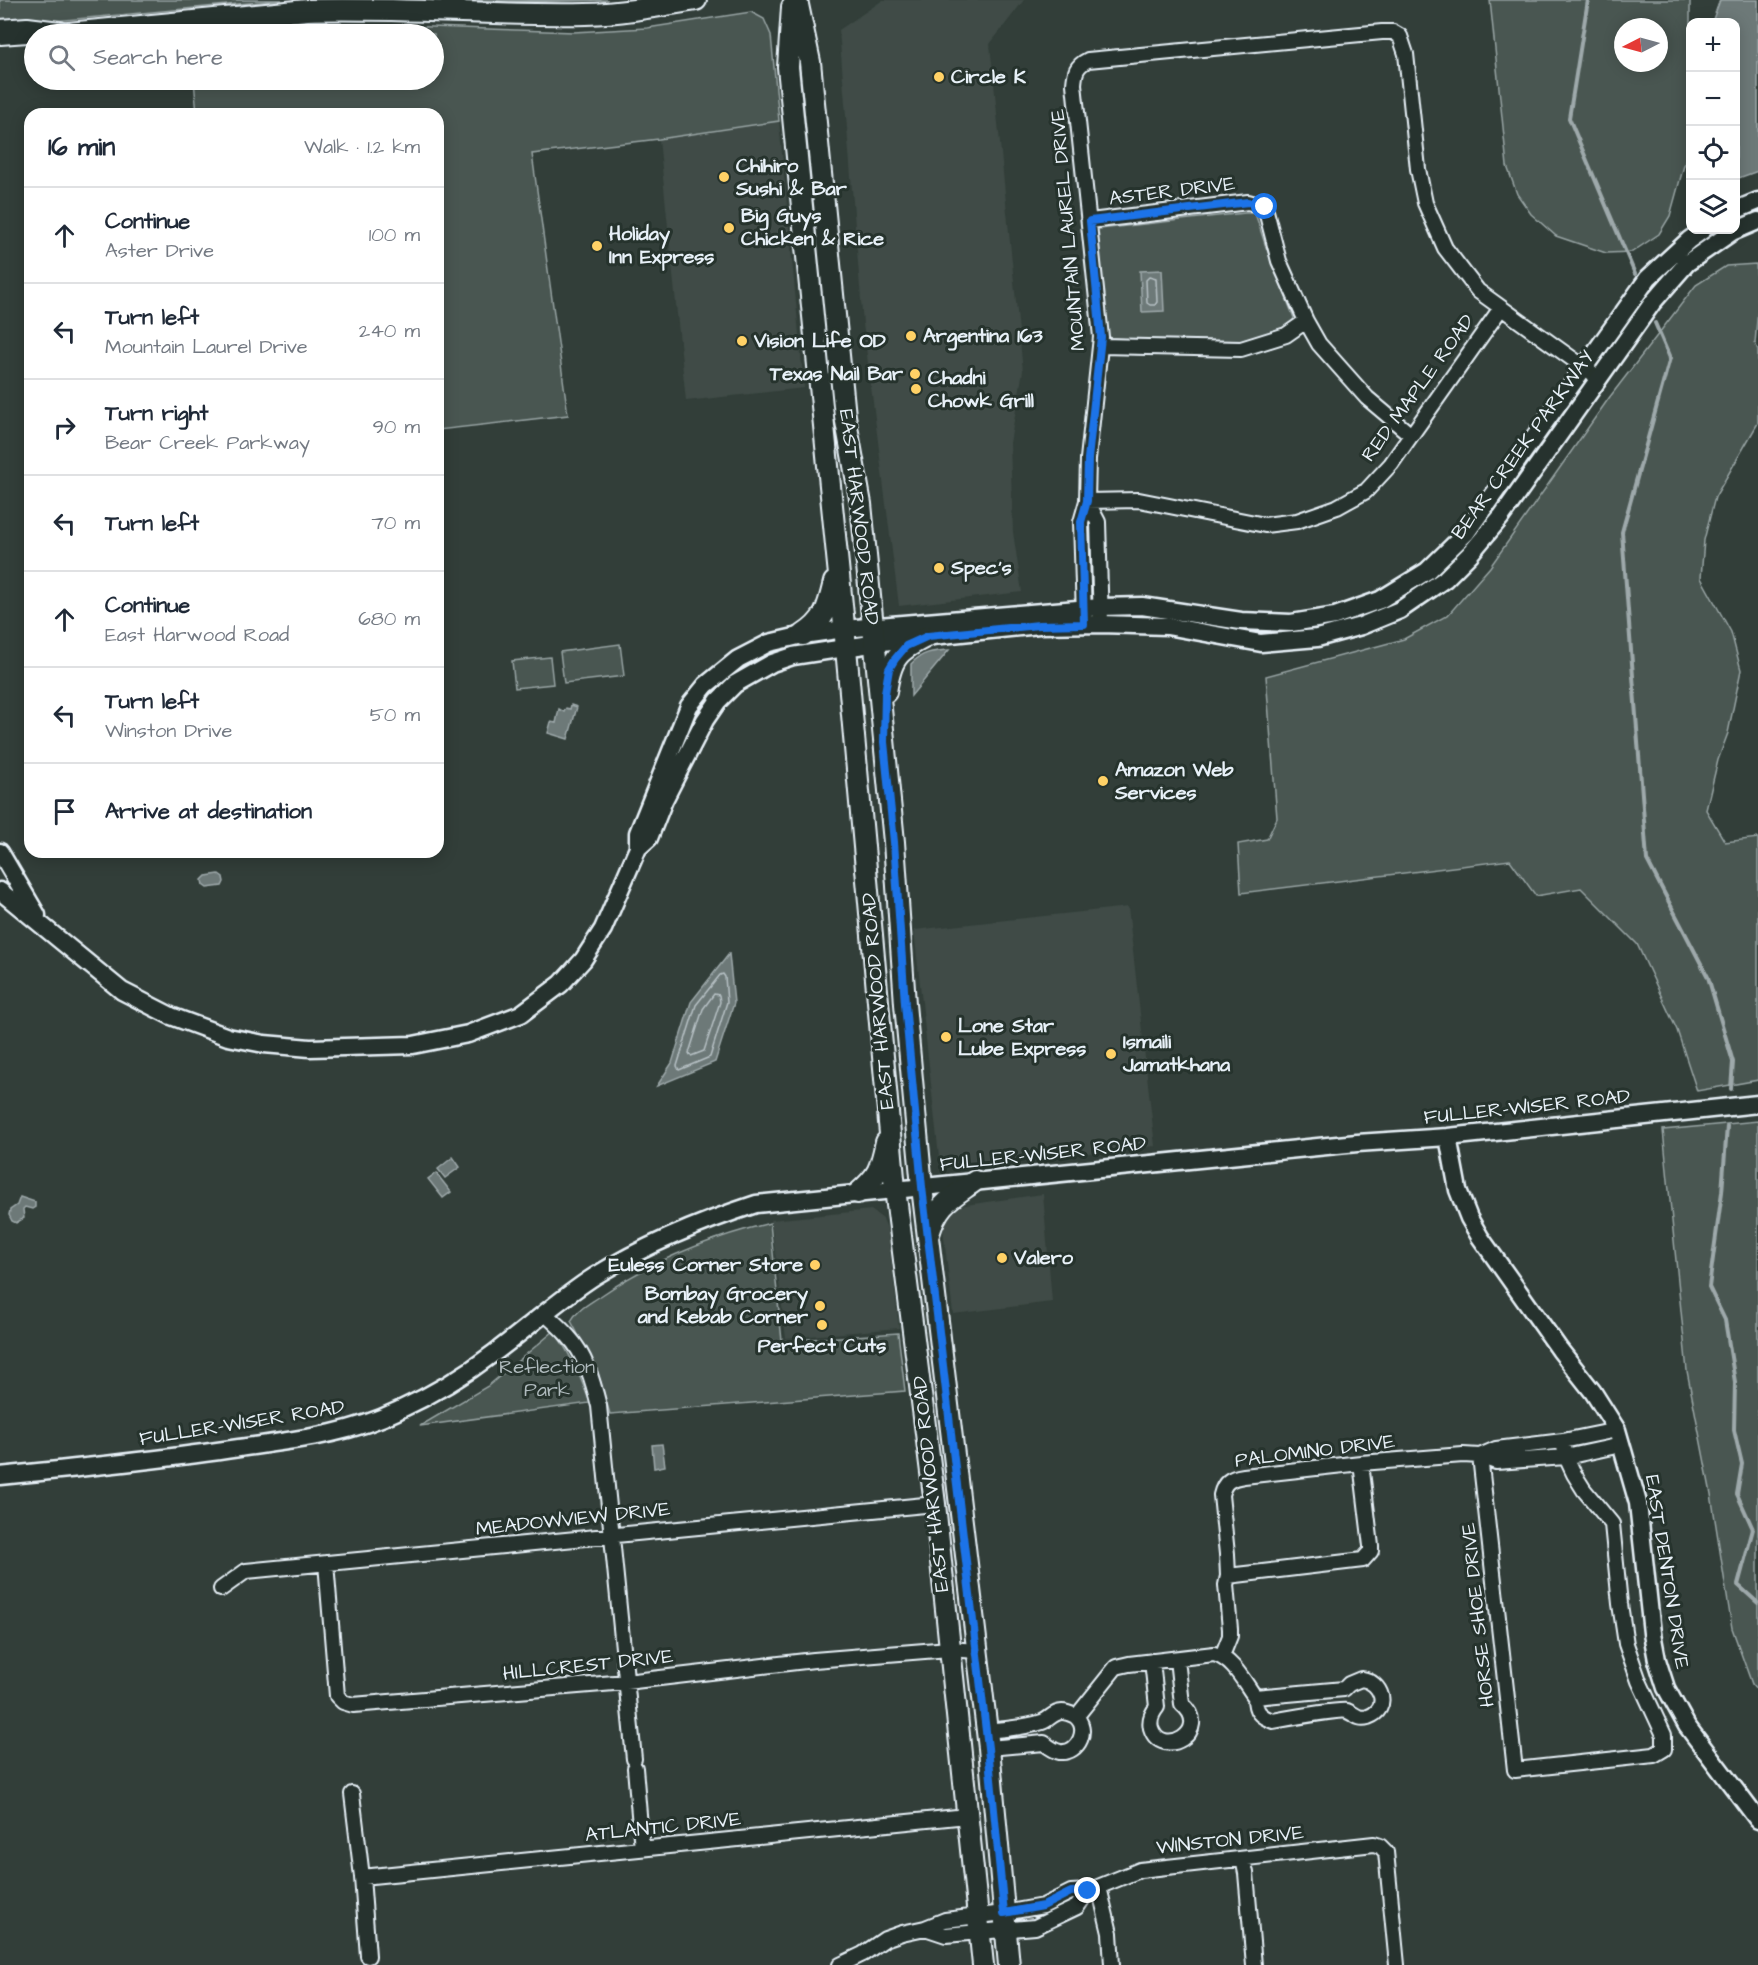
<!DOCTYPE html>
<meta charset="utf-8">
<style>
body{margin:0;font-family:"Architects Daughter",sans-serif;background:#f6f6f7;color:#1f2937}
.controls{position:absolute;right:18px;top:18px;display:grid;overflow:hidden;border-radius:12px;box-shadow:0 3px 15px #0003}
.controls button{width:54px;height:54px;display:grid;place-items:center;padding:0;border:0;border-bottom:2px solid #e0e1e3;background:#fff;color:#1f2937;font:30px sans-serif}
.compass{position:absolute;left:1614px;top:18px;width:54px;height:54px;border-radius:50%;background:#fff;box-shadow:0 3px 15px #0003;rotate:264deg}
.stop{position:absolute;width:18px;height:18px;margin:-14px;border:4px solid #1a73e8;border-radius:50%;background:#fff}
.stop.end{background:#1a73e8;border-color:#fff;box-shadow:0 2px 6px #0008}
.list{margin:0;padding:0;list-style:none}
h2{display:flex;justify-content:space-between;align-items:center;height:78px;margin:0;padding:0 24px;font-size:26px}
h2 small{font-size:20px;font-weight:400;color:#747a83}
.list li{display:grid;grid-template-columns:39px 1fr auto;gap:18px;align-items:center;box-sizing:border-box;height:96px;padding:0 24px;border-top:2px solid #e0e1e3}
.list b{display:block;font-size:22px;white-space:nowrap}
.list p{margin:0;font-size:20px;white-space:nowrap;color:#747a83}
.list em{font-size:20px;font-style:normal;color:#747a83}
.icon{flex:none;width:33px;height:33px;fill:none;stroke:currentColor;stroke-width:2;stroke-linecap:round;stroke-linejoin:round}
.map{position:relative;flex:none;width:1758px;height:1965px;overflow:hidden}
.search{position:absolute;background:#fff;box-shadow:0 3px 15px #0003;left:24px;top:24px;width:420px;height:66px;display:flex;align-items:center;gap:15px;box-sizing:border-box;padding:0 21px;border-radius:33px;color:#747a83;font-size:22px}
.panel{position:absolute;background:#fff;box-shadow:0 3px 15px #0003;left:24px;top:108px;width:420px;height:750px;border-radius:18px}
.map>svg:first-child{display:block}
.built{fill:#3f4b46}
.green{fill:#495651;stroke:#98a4a4;stroke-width:1.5;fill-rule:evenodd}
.water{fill:#6d7978;stroke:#9ea9ab;stroke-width:1.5}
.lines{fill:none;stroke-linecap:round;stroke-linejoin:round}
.shore{stroke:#b7c1c5;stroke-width:1.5}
.stream{stroke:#9ea9ab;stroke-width:4}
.minor-casing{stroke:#e8f1f8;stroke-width:18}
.tertiary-casing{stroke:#e8f1f8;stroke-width:21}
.secondary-casing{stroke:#e8f1f8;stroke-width:24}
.motorway-casing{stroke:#e8f1f8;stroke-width:28}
.minor{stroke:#26332d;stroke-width:14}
.tertiary{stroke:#26332d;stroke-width:16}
.secondary{stroke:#26332d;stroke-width:20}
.motorway{stroke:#26332d;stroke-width:24}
.route{stroke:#1a73e8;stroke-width:8}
.poi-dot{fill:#ffd166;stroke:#26332d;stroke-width:2}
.labels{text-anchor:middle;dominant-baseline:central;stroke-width:6;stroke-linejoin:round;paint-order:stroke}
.poi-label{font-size:20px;font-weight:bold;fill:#e8f1f8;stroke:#26332d;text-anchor:start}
.street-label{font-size:20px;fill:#e8f1f8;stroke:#26332d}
.park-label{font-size:20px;fill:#b0bbbe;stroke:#26332d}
</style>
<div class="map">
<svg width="1758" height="1965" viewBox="0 0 1758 1965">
<rect width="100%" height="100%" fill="#323e39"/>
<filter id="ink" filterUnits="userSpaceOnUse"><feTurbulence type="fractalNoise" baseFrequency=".0167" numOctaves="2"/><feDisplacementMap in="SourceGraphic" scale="12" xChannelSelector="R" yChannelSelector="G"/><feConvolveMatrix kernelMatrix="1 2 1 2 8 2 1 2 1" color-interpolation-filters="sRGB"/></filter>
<g filter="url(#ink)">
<path class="built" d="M 883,0 L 1024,0 L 990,44 L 1023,371 L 1010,443 L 1013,532 L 1022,592 L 899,606 L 863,324 L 839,30 Z
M 779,121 L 804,388 L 686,401 L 659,139 Z
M 1128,907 L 1155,1146 L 948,1168 L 940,1166 L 914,930 Z
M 1043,1194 L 1052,1302 L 953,1314 L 942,1220 L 952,1207 Z
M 871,1210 L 883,1219 L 888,1230 L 899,1328 L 786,1338 L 771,1220 Z"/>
<path class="green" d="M 0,0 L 282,0 L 0,26 Z
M 466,0 L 608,0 L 507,2 Z
M 1490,0 L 1690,0 L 1690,136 L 1686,158 L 1670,216 L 1659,234 L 1632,252 L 1606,253 L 1556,236 L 1531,214 L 1517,194 L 1507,166 ZM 1623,27 L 1659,27 L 1659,63 L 1623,63 Z
M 751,12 L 764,19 L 771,35 L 779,121 L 659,139 L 532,154 L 568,415 L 438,430 L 438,114 L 197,114 L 194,80 L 434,80 L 434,34 L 231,34 L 336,26 L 402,26 L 574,32 L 647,28 Z
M 1245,213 L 1255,213 L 1266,247 L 1294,318 L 1291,325 L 1240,346 L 1111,338 L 1105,332 L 1095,231 L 1099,229 Z
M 1756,264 L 1758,308 L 1755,343 L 1758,350 L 1758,423 L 1715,497 L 1704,540 L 1701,578 L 1731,632 L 1741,670 L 1728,733 L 1718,760 L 1706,810 L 1725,842 L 1758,838 L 1758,1080 L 1697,1091 L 1677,1030 L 1637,944 L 1581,888 L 1536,896 L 1510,860 L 1241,893 L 1238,844 L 1267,839 L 1277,818 L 1266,676 L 1404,639 L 1448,615 L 1490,567 L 1609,398 L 1696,285 L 1726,266 Z
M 620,644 L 624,676 L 564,683 L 560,652 Z
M 550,657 L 553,684 L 515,688 L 512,661 Z
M 1758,1121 L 1758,1691 L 1752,1684 L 1732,1628 L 1711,1494 L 1687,1371 L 1663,1130 Z
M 770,1223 L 782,1341 L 898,1333 L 905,1391 L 610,1414 L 597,1370 L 571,1321 C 577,1310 589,1304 599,1297 C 651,1261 709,1238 770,1223 Z
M 554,1331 C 571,1354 581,1377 590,1403 L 420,1426 L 488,1386 Z"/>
<path class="water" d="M 1720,0 L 1758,0 L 1758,171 L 1736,179 L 1736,22 L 1712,22 Z
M 1162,270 L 1164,311 L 1142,312 L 1140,271 Z
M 949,650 L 911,696 L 911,664 C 922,652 933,651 949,650 Z
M 571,705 L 577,707 L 568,739 L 548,733 L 551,722 L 556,723 L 559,709 L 564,712 L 566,708 L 570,709 Z
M 219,874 L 223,877 L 224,882 L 222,886 L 207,888 L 203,885 L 202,880 L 206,876 Z
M 729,954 L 734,1003 L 715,1062 L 657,1086 L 672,1063 L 691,1002 Z
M 453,1157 L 460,1167 L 445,1178 L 438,1169 Z
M 436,1173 L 451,1192 L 443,1198 L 428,1179 Z
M 20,1197 L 35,1202 L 35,1207 L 32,1209 L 25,1207 L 23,1209 L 24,1218 L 16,1223 L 12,1221 L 9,1215 L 10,1210 L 17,1205 Z
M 662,1444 L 665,1466 L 654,1468 L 652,1445 Z"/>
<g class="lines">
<path class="shore" d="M 1149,277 L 1156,279 L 1157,302 L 1155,305 L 1150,305 L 1147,303 L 1146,280 Z
M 723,974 L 725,977 L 727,1002 L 710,1057 L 679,1070 L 677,1066 L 696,1005 L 720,975 Z
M 714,994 L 719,995 L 720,1002 L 704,1051 L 691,1056 L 689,1053 L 703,1009 Z"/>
<path class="stream" d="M 1588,0 L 1569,118 L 1635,274
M 1655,323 L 1670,358 L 1622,532 L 1647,860 L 1708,977 L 1733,1062 L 1731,1089
M 1727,1126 L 1722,1192 L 1709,1287 L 1725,1320 L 1735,1382 L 1734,1430 L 1742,1464 L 1737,1494 L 1753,1529 L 1738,1585 L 1758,1603"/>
<defs>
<path id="minor" d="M 1090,221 L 1248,202 L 1265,207 L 1279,261 L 1306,321 L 1319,344 L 1367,398 L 1411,435
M 1101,346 L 1241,349 L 1286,335 L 1306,321
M 1087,501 L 1139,500 L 1265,525 L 1297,521 L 1337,507 L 1366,491 L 1391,464 L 1501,308
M 1087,501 L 1098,522 L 1101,624
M 1084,616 L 1081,522 L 1087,501 L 1088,459 L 1101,337 L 1074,84 C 1075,72 1076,66 1088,60 L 1382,32 L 1393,32 L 1400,36 L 1406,54 L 1418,169 L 1425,203 L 1445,248 L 1478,291 L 1599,378
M 544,1313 C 552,1320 561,1328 568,1336 C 586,1355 593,1382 599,1406 L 634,1759
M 1480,1456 L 1515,1770 L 1654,1755 L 1664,1749 L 1664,1735 L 1639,1681 L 1626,1644 L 1620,1604 L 1612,1524 L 1584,1490 L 1574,1474 L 1566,1457 L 1563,1441
M 1480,1456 L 1496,1449 L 1563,1441 L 1617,1430
M 326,1563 L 337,1696 L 343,1702 L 353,1705 L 626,1682 L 814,1660 L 949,1649 L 977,1651
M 1228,1576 L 1363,1560 L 1371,1551 L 1371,1546 L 1361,1463
M 221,1589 L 246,1571 L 935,1504
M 1222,1656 L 1230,1636 L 1230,1629 L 1226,1585 L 1228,1576 L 1227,1554 L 1221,1495 C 1224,1482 1230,1478 1244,1476 L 1361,1463 L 1463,1455 L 1480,1456 L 1496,1462 L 1566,1457 L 1621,1445
M 1152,1661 L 1157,1707 C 1152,1713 1149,1720 1151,1728 C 1161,1761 1214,1731 1182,1704 L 1177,1659
M 1361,1679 C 1382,1681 1391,1709 1368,1717 C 1358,1720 1355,1714 1347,1711 C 1340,1709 1284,1719 1273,1721 C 1259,1716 1255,1711 1255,1697 L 1344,1689 L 1349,1684 Z
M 1076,1717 L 1116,1667 L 1129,1664 L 1214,1654 C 1233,1659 1244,1682 1255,1697
M 986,1731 C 1005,1729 1024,1728 1042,1722 C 1049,1720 1053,1712 1062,1712 C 1066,1712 1071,1714 1075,1716 C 1090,1728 1079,1754 1060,1752 C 1054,1751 1049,1747 1044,1743 L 989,1748
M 635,1768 L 642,1849
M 352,1794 L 362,1877 L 368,1956
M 1243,1859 L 1246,1873 L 1254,1965
M 362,1877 L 967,1816
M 1099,1887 L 1110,1933 L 1112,1965
M 925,1928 L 946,1935 L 1035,1927 L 1077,1907 L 1088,1891
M 840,1965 L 863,1954 L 885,1939 L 902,1933 L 925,1928 L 945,1920 L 1004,1913 L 1043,1906 L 1071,1892 L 1088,1891 L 1140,1870 L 1374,1844 L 1380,1846 L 1386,1852 L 1397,1965"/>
<path id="tertiary" d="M 1736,210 L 1758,201
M 638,848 L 638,833 L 689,706 L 706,685 L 738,659 L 769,643 L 803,635 L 844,629 L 1101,607 L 1142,606 L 1241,621 L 1291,623 L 1335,616 L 1380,600 L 1427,571 L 1466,533 L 1648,278 L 1689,240 L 1703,230
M 0,852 L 37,915
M 0,891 L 122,991 L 171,1016 L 228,1037 L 264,1044 L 310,1048 L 413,1045 L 468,1034 L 521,1014 L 561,984 L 583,960 L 603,929 L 638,848 L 649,838 L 664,800 L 705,720 L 718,701 L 735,684 L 772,663 L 793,656 L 903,639 L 1039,625 L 1101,624 L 1167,626 L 1261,643 L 1317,638 L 1361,626 L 1400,610 L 1445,579 L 1470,554 L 1501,517 L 1653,302 L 1687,263 L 1732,232 L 1758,221
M 1448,1137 L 1458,1190 L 1469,1218 L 1480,1237 L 1560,1350 L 1593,1392 L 1617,1430 L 1638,1503 L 1652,1633 L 1657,1660 L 1666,1688 L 1687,1726 L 1758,1820
M 0,1476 C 80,1468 159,1460 239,1448 C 293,1440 348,1435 397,1411 C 432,1395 464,1376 494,1353 C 528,1328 559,1299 595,1276 C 645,1245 701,1222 756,1204 L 1357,1143 L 1448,1137 L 1758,1104"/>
<path id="secondary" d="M 797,0 L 810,62 L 845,416 L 861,504 L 894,842 L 905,1004 L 922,1187 L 989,1748 L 1009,1965
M 792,7 L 788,67 L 843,615 L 895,1189 L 935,1504 L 983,1965
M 58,34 L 307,10 C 400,7 493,16 586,14 C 623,13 660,6 696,0
M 803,635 C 826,620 828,607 834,582
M 886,692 C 891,658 897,651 928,636
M 858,1193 C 879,1175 880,1169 886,1142
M 929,1234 C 938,1203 950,1199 975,1181"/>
<path id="motorway" d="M 0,32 L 27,30 L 59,34"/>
</defs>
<use href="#minor" class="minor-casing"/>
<use href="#tertiary" class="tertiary-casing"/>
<use href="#secondary" class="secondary-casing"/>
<use href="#motorway" class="motorway-casing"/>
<use href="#minor" class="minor"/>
<use href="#tertiary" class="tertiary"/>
<use href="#secondary" class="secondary"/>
<use href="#motorway" class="motorway"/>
</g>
</g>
<g class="lines" filter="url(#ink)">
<path class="route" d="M 1088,1891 L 1071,1892 L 1043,1906 L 1004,1913 L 988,1748 L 922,1187 L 905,1004 L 894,842 L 884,742 L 885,693 L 889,669 L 895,659 L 906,646 L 928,636 L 1039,625 L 1084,624 L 1081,522 L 1087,501 L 1088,459 L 1101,337 L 1090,221 L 1248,202 L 1265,207"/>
</g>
<g class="poi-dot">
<circle cx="939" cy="77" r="6"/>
<circle cx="724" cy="177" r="6"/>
<circle cx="729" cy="228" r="6"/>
<circle cx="597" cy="246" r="6"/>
<circle cx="911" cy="336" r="6"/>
<circle cx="742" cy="341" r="6"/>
<circle cx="915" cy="374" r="6"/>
<circle cx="916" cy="389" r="6"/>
<circle cx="939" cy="568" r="6"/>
<circle cx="1103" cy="781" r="6"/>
<circle cx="946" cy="1037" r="6"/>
<circle cx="1111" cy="1054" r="6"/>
<circle cx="1002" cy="1258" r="6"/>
<circle cx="815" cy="1265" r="6"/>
<circle cx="820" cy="1306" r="6"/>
<circle cx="822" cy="1325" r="6"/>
</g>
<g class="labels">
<g class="poi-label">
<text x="951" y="77">Circle K</text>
<text x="736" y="166">Chihiro<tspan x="736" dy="23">Sushi &amp; Bar</tspan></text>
<text x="741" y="216">Big Guys<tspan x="741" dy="23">Chicken &amp; Rice</tspan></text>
<text x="609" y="234">Holiday<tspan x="609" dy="23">Inn Express</tspan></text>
<text x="923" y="336">Argentina 163</text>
<text x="754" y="341">Vision Life OD</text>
<text x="903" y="374" text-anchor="end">Texas Nail Bar</text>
<text x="928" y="378">Chadni<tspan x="928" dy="23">Chowk Grill</tspan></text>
<text x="951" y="568">Spec's</text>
<text x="1115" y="770">Amazon Web<tspan x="1115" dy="23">Services</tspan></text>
<text x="958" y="1026">Lone Star<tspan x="958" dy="23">Lube Express</tspan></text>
<text x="1123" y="1042">Ismaili<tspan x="1123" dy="23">Jamatkhana</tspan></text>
<text x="1014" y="1258">Valero</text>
<text x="803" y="1265" text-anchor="end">Euless Corner Store</text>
<text x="808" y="1294" text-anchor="end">Bombay Grocery<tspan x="808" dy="23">and Kebab Corner</tspan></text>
<text x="822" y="1346" text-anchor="middle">Perfect Cuts</text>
</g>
<g class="street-label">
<text transform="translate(1172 191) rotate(-7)">ASTER DRIVE</text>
<text transform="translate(1068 230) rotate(-95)">MOUNTAIN LAUREL DRIVE</text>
<text transform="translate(1418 388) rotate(-54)">RED MAPLE ROAD</text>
<text transform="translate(1523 445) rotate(-54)">BEAR CREEK PARKWAY</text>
<text transform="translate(859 517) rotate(83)">EAST HARWOOD ROAD</text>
<text transform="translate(878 1001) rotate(-95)">EAST HARWOOD ROAD</text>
<text transform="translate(1527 1107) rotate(-6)">FULLER-WISER ROAD</text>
<text transform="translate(1043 1154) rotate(-6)">FULLER-WISER ROAD</text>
<text transform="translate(242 1423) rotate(-9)">FULLER-WISER ROAD</text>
<text transform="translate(1315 1451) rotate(-7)">PALOMINO DRIVE</text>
<text transform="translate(931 1484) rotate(-96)">EAST HARWOOD ROAD</text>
<text transform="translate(573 1519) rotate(-6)">MEADOWVIEW DRIVE</text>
<text transform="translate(1667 1572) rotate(81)">EAST DENTON DRIVE</text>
<text transform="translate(1478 1615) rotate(-96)">HORSE SHOE DRIVE</text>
<text transform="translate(588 1665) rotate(-6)">HILLCREST DRIVE</text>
<text transform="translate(663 1827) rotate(-6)">ATLANTIC DRIVE</text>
<text transform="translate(1230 1840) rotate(-6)">WINSTON DRIVE</text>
</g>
<g class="park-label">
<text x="547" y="1367">Reflection<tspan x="547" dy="23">Park</tspan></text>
</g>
</g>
</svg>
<div class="controls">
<button>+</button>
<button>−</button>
<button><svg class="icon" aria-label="locate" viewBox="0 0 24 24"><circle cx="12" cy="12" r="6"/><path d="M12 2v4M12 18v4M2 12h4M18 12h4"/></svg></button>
<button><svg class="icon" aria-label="layers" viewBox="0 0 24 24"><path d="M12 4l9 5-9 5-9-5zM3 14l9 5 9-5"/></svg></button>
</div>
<svg class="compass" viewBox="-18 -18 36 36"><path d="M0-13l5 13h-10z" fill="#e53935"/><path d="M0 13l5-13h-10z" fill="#747a83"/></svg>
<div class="stop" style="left:1265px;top:207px"></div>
<div class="stop end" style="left:1088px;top:1891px"></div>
<div class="search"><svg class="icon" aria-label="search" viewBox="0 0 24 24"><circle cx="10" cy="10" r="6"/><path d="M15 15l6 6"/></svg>Search here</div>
<section class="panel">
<h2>16 min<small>Walk · 1.2 km</small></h2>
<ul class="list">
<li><svg class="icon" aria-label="ahead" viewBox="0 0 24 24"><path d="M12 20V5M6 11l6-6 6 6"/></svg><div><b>Continue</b><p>Aster Drive</p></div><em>100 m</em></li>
<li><svg class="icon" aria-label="left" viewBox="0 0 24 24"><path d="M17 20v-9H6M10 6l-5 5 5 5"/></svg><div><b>Turn left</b><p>Mountain Laurel Drive</p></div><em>240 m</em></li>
<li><svg class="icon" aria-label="right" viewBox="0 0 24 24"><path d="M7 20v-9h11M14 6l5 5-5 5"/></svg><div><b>Turn right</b><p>Bear Creek Parkway</p></div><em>90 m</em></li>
<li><svg class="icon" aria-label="left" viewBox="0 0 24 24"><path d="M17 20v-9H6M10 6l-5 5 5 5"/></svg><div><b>Turn left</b></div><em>70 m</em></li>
<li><svg class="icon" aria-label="ahead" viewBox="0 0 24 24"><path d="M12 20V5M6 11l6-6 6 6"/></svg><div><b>Continue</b><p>East Harwood Road</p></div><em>680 m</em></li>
<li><svg class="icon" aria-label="left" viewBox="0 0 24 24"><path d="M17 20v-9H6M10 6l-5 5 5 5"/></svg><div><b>Turn left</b><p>Winston Drive</p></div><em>50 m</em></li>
<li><svg class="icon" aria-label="arrive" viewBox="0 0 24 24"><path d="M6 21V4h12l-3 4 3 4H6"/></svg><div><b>Arrive at destination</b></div></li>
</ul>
</section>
</div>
